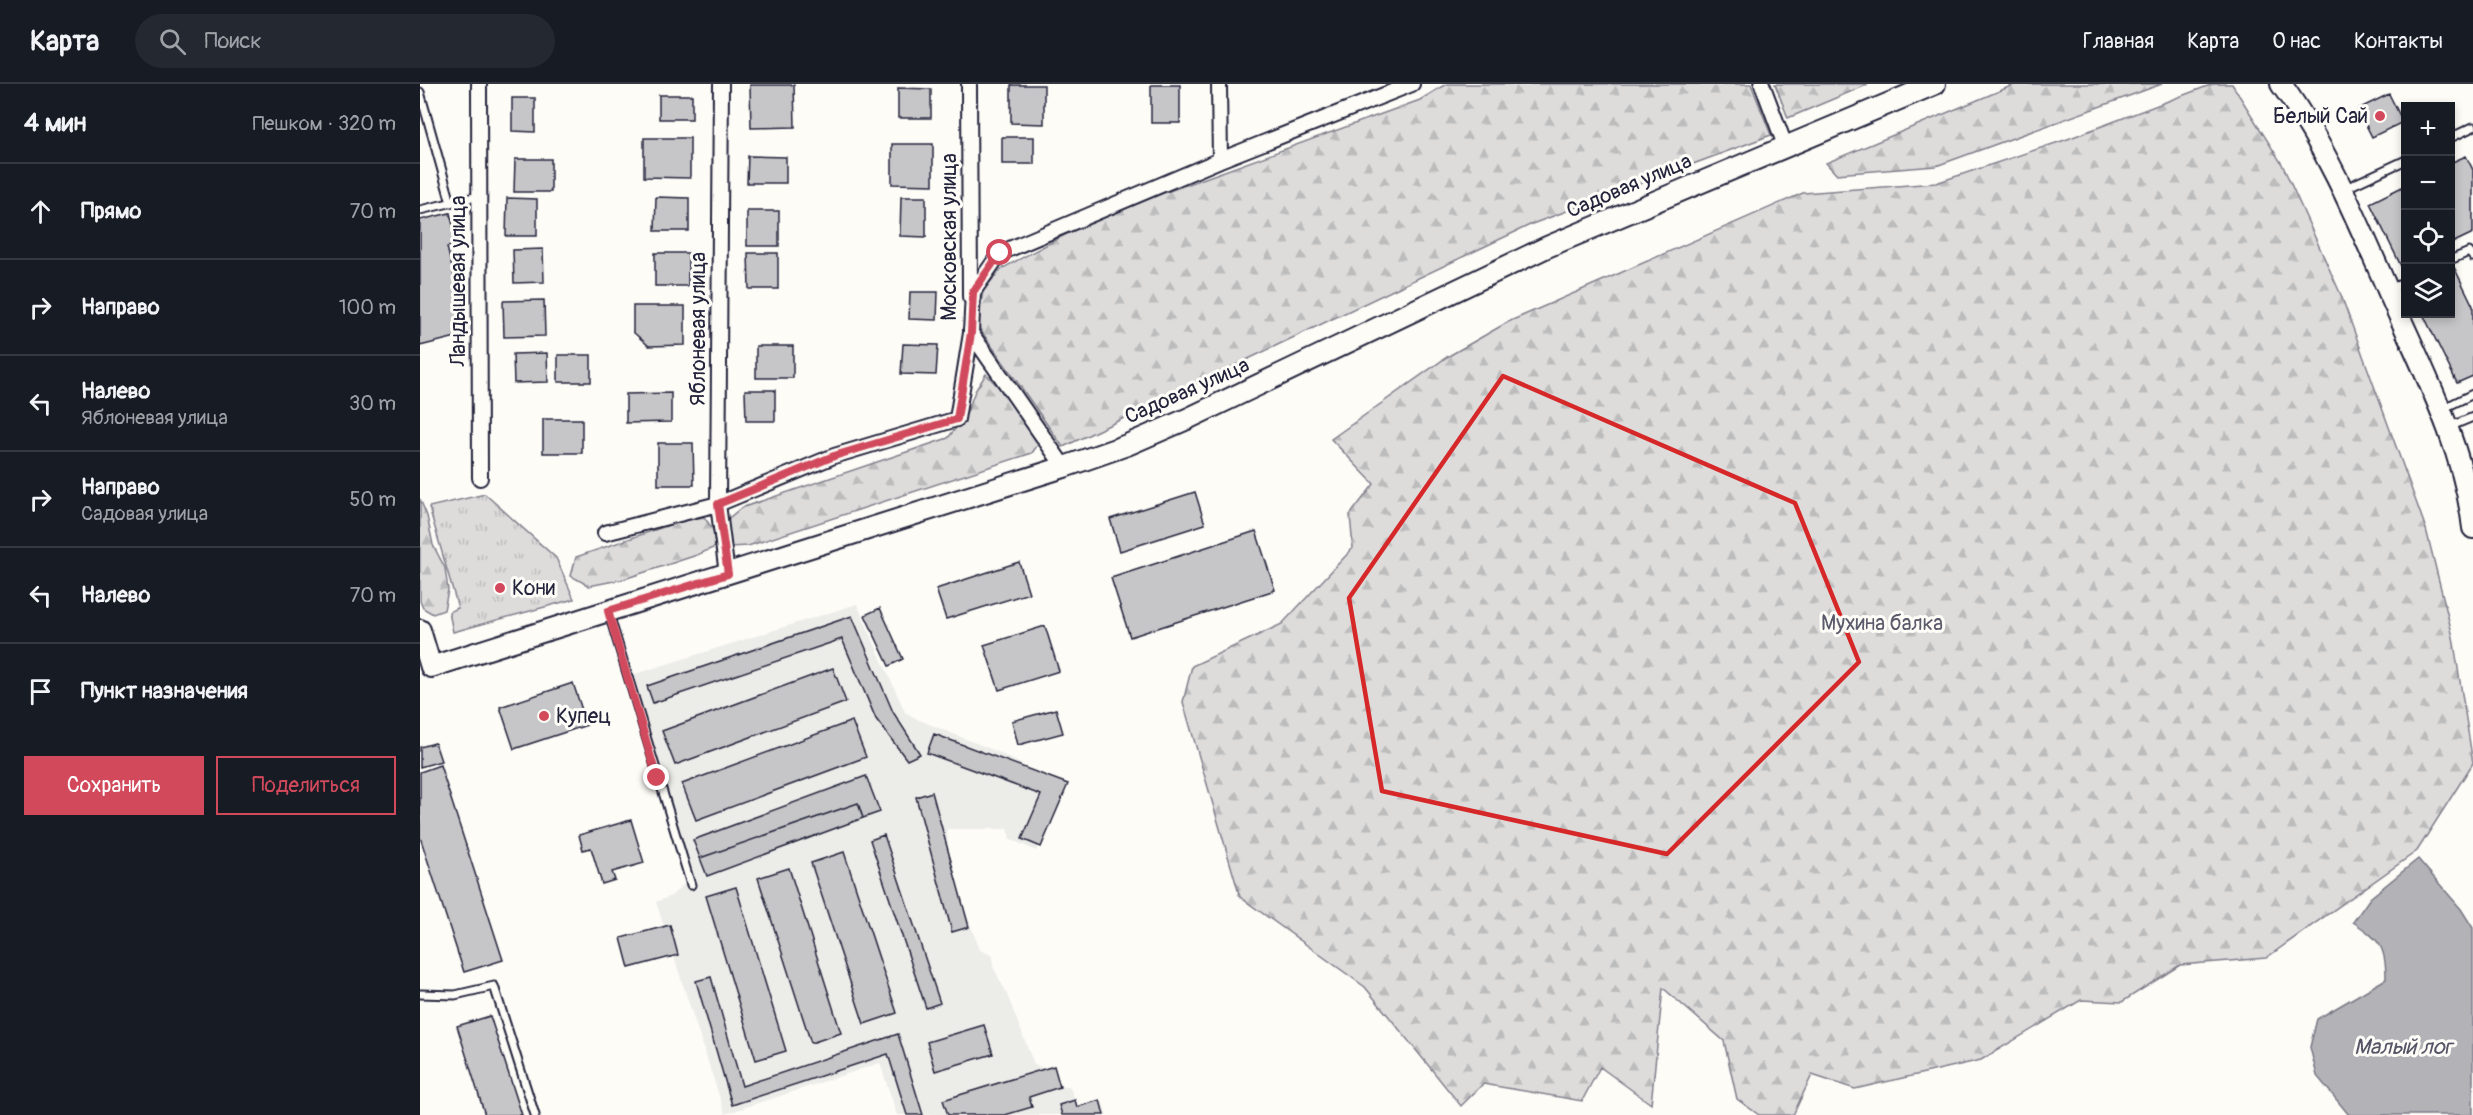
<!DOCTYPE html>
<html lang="ru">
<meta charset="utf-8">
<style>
body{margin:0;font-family:Pangolin,sans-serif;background:#242831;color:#f1f3f6}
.controls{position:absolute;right:18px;top:18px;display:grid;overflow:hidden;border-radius:0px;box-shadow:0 3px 9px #0003}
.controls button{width:54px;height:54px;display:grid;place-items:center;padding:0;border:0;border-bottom:2px solid #363941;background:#171b24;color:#f1f3f6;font:30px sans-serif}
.stop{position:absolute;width:18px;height:18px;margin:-14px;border:4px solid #d1495b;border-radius:50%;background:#fff}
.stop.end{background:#d1495b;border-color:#fff;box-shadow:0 2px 6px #0008}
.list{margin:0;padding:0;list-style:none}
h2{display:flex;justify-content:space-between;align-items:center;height:78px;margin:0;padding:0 24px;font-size:26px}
h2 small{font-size:20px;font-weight:400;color:#9ea1a6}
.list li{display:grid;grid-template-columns:39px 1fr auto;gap:18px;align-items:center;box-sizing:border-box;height:96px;padding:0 24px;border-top:2px solid #363941}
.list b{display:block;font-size:22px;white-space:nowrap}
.list p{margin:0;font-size:20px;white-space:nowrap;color:#9ea1a6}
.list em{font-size:20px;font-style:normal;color:#9ea1a6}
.actions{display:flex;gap:12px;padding:18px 24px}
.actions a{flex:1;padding:14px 0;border:2px solid #d1495b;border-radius:0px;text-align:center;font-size:21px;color:#d1495b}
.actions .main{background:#d1495b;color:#fff}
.icon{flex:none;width:33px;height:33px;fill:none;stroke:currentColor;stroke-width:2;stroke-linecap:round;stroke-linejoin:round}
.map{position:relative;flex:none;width:2053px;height:1031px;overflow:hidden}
header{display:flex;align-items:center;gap:36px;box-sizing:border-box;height:84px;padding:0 30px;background:#171b24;border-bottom:2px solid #363941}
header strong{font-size:28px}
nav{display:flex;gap:33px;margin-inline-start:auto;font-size:21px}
.search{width:420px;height:54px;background:#242831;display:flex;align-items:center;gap:15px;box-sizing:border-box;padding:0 21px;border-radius:33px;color:#9ea1a6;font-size:22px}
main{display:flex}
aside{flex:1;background:#171b24}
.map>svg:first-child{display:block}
.built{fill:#ecece9}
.forest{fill:url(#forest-firs);stroke:#807f8b;stroke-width:1.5}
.park{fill:url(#park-tufts);stroke:#807f8b;stroke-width:1.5}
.water{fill:#b2b2b7;stroke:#787885;stroke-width:1.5}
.building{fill:#c6c6c8;stroke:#22223b;stroke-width:1.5}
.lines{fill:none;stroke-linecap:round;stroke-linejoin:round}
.service-casing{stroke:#22223b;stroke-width:11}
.minor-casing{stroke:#22223b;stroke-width:18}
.secondary-casing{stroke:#22223b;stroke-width:24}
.service{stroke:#fdfcf7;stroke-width:7}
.minor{stroke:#fdfcf7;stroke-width:14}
.secondary{stroke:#fdfcf7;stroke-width:20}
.route{stroke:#d1495b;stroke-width:8}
.marked{fill:none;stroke:#d62828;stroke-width:4.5;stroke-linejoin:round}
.poi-dot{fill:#d1495b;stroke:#fdfcf7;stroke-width:2}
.labels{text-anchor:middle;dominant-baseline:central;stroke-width:6;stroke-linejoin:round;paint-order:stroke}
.poi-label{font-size:21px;fill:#22223b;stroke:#fdfcf7;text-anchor:start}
.street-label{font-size:21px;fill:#22223b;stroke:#fdfcf7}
.park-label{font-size:21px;fill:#5a5a6b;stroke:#fdfcf7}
.water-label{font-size:22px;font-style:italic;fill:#545466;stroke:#fdfcf7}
</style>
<header>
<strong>Карта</strong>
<div class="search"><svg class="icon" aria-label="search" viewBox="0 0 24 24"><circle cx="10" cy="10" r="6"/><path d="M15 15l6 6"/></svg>Поиск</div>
<nav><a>Главная</a><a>Карта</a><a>О нас</a><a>Контакты</a></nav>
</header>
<main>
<aside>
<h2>4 мин<small>Пешком · 320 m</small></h2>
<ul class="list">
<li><svg class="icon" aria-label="ahead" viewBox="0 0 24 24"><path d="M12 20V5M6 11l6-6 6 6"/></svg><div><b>Прямо</b></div><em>70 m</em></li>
<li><svg class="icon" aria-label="right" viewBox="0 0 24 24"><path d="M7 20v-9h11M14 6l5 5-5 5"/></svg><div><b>Направо</b></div><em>100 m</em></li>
<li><svg class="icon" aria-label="left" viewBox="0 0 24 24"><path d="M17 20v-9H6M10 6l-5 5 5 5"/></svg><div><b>Налево</b><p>Яблоневая улица</p></div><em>30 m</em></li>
<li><svg class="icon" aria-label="right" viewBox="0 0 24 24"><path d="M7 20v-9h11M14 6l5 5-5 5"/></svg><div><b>Направо</b><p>Садовая улица</p></div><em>50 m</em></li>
<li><svg class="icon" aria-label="left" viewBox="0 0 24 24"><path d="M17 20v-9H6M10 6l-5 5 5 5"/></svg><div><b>Налево</b></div><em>70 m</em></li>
<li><svg class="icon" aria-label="arrive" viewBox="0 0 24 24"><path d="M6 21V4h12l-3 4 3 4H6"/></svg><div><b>Пункт назначения</b></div></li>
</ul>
<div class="actions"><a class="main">Сохранить</a><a>Поделиться</a></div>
</aside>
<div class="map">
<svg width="2053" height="1031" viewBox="0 0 2053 1031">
<defs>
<pattern id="forest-firs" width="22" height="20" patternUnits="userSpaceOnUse" patternTransform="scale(1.5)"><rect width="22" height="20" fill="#dddcdb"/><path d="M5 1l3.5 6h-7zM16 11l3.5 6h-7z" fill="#bdbcbd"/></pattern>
<pattern id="park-tufts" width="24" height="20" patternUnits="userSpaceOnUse" patternTransform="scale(1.5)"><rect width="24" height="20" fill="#dddcdb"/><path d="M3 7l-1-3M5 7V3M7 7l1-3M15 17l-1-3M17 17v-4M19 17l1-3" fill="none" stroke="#bdbcbd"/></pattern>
</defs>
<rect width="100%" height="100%" fill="#fdfcf7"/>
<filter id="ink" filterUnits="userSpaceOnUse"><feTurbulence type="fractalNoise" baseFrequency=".0167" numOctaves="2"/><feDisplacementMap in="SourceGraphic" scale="12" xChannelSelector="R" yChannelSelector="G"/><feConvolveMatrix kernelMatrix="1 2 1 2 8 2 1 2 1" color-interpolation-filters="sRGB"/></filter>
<g filter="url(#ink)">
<path class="built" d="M 437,520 L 485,628 L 499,636 L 578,668 L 642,702 L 616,767 L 590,755 L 588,745 L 527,745 L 529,785 L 560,866 L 573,872 L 573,883 L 586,908 L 614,980 L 633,989 L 640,1003 L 649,1002 L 658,1022 L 682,1016 L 687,1031 L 477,1031 L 460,979 L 305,1030 L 236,818 L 251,812 L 273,792 L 206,593 Z"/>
<path class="forest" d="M 1026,0 L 1331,0 L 1351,51 L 1112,140 L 643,363 L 557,241 L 563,207 L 581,185 L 658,144 L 741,110 L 1000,16 Z
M 1355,0 L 1449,0 L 1368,34 Z
M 1596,0 L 1742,0 L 1516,82 L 1416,90 L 1406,79 Z
M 1793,0 L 1812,0 L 1862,80 L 1921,211 L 2006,445 L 2033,553 L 2053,679 L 1997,767 L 1846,874 L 1760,881 L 1702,918 L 1661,916 L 1561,976 L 1435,1005 L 1392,991 L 1373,1031 L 1339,1031 L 1317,1015 L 1304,957 L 1243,904 L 1231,1020 L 1180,983 L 1162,1017 L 1063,1000 L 1041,1022 L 945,903 L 820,813 L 763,618 L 772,582 L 862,540 L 933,464 L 930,431 L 954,400 L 911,355 L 1027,273 L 1088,238 L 1383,109 L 1516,99 L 1645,56 Z
M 566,290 L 595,320 L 621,356 L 612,369 L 328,462 L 309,463 L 306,448 L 309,434 L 321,424 L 528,354 L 546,331 L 555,307 Z
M 0,415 L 7,432 L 13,461 L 25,484 L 28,506 L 24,526 L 13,530 L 3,524 L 0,517 Z
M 284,433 L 294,447 L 295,463 L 277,471 L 204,495 L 169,502 L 151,492 L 156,473 L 258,438 Z"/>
<path class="park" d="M 65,410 L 136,474 L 154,515 L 33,548 L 29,528 L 38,524 L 9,423 Z"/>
<path class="water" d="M 1998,775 L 2041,825 L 2053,844 L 2053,1031 L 1929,1031 L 1897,992 L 1890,963 L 1897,935 L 1966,895 C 1966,862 1960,856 1933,838 L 1950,814 Z"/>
<path class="building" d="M 330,1 L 374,1 L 375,43 L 331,44 Z
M 591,1 L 624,1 L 624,40 L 591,39 Z
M 731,1 L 760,1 L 760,39 L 731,39 Z
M 478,4 L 511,5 L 511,34 L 478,34 Z
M 1969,10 L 1983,38 L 1952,53 L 1938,25 Z
M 239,11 L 272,11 L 272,35 L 239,35 Z
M 92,14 L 115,14 L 115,48 L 92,47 Z
M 582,53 L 614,53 L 614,80 L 582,80 Z
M 224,54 L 270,54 L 270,94 L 224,93 Z
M 472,60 L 513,60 L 513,101 L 472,100 Z
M 328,72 L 366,73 L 366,99 L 327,99 Z
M 2046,72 L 2053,86 L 2053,149 L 2030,160 L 2030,79 Z
M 95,75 L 131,75 L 131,108 L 94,108 Z
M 1986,101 L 1986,182 L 1982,184 L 1950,119 Z
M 236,113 L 269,114 L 269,147 L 235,147 Z
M 481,113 L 506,113 L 506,153 L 480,152 Z
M 87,114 L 117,115 L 117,152 L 86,152 Z
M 327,127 L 359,127 L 359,162 L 327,162 Z
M 30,129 L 38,161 L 27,163 L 48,250 L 0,262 L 0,136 Z
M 123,165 L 124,198 L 94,199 L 93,166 Z
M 235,169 L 268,169 L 268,202 L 235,202 Z
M 328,169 L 358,169 L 358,205 L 329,205 Z
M 2032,179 L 2053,222 L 2053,292 L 2037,299 L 2003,230 L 2030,230 Z
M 490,208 L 518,208 L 517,236 L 489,235 Z
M 124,216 L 125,252 L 84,253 L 83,217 Z
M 213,222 L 265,222 L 265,261 L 229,262 L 213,248 Z
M 483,260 L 518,261 L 516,291 L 481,290 Z
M 336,262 L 373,262 L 373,294 L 336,294 Z
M 127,269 L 128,298 L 94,299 L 93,270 Z
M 138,271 L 171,271 L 171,298 L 138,298 Z
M 325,306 L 355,306 L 355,337 L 326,337 Z
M 251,309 L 251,338 L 206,339 L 206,310 Z
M 123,335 L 162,335 L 162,369 L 123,369 Z
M 238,359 L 273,359 L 274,401 L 238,401 Z
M 775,408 L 785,440 L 700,467 L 690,435 Z
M 836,447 L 855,506 L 710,553 L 691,494 Z
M 599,478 L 609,509 L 526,535 L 516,505 Z
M 460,524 L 483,575 L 469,582 L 445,531 Z
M 432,532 L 473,628 L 500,670 L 487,676 L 456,635 L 422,555 L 233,619 L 227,602 Z
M 625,542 L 639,587 L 579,606 L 564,561 Z
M 413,584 L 426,618 L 255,681 L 242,647 Z
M 153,599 L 167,641 L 94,665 L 80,623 Z
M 636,625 L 643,649 L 598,661 L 592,637 Z
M 432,637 L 446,673 L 276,736 L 262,700 Z
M 514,650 L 648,700 L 621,763 L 602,755 L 621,711 L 507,669 Z
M 15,659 L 21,677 L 0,683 L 0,663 Z
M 20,681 L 83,876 L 44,888 L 0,753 L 0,688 Z
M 446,692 L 460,728 L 443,734 L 438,719 L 280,774 L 273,756 Z
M 512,708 L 549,843 L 532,848 L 496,713 Z
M 438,719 L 443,734 L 287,792 L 280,774 Z
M 211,736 L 224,779 L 192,788 L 195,796 L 182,800 L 171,764 L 163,766 L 159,751 Z
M 464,751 L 520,919 L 506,924 L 450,756 Z
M 424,768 L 477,929 L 444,940 L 391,779 Z
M 369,784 L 421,949 L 391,959 L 338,794 Z
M 316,803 L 366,967 L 336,976 L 286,812 Z
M 250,841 L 258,871 L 209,884 L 201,854 Z
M 291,893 L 322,1002 L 478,950 L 503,1031 L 487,1031 L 468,970 L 312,1021 L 276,897 Z
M 70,932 L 102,1031 L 65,1031 L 37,942 Z
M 564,941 L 573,970 L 515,987 L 507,958 Z
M 634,982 L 640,1003 L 609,1013 L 612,1023 L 585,1031 L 528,1031 L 523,1016 Z
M 655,1016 L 657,1023 L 680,1016 L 684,1031 L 642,1031 L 639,1021 Z"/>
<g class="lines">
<defs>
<path id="service" d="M 0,8 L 31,119
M 2030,54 L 2053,43
M 1926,104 L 1986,76
M 0,126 L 59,112
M 2030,176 L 2049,168 L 2053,173
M 1969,205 L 1986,198
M 2022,325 L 2053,310
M 2029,343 L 2053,333
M 189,530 L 271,801
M 0,910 L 35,911 L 74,902 L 115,1031"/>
<path id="minor" d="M 59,0 L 60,394
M 301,0 L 298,420 L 307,490
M 549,0 L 550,213
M 799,0 L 800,76
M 1342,0 L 1366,64
M 551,244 L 551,249 L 644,383
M 185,449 L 298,420 L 414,372 L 537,335 L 551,249 L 553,208 L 580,169 L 800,76 L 992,0"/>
<path id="secondary" d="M 1861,0 C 1909,66 1940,143 1973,218 C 2005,290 2044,365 2053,444
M 0,546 L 11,583 L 644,383 L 707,361 L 767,335 L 1127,163 L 1515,0"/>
</defs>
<use href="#service" class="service-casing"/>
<use href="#minor" class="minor-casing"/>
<use href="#secondary" class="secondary-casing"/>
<use href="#service" class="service"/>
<use href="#minor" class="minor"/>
<use href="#secondary" class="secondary"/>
</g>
</g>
<g class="lines" filter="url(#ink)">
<path class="route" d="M 237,694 L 188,527 L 308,490 L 298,420 L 414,372 L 537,335 L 551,249 L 553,208 L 580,169"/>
</g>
<path class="marked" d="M 1083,292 L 1375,419 L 1439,578 L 1247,770 L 962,707 L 929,514 Z"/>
<g class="poi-dot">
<circle cx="1960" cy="32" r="6"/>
<circle cx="80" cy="504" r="6"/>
<circle cx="124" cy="632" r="6"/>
</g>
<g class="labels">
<g class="poi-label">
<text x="1948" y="32" text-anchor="end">Белый Сай</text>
<text x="92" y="504">Кони</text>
<text x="136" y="632">Купец</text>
</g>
<g class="street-label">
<text transform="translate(1209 102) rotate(-23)">Садовая улица</text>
<text transform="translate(529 153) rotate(-90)">Московская улица</text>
<text transform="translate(38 197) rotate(-90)">Ландышевая улица</text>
<text transform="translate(278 245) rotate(-90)">Яблоневая улица</text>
<text transform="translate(767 307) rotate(-24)">Садовая улица</text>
</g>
<g class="park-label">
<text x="1462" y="539">Мухина балка</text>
</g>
<g class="water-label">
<text x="1983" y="963">Малый лог</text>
</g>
</g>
</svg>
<div class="controls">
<button>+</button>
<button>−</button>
<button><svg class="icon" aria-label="locate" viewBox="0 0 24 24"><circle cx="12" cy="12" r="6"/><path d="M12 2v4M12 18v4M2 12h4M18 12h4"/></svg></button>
<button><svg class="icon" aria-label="layers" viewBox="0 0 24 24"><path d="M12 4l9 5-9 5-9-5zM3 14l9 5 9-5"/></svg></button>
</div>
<div class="stop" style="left:580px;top:169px"></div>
<div class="stop end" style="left:237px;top:694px"></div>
</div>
</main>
